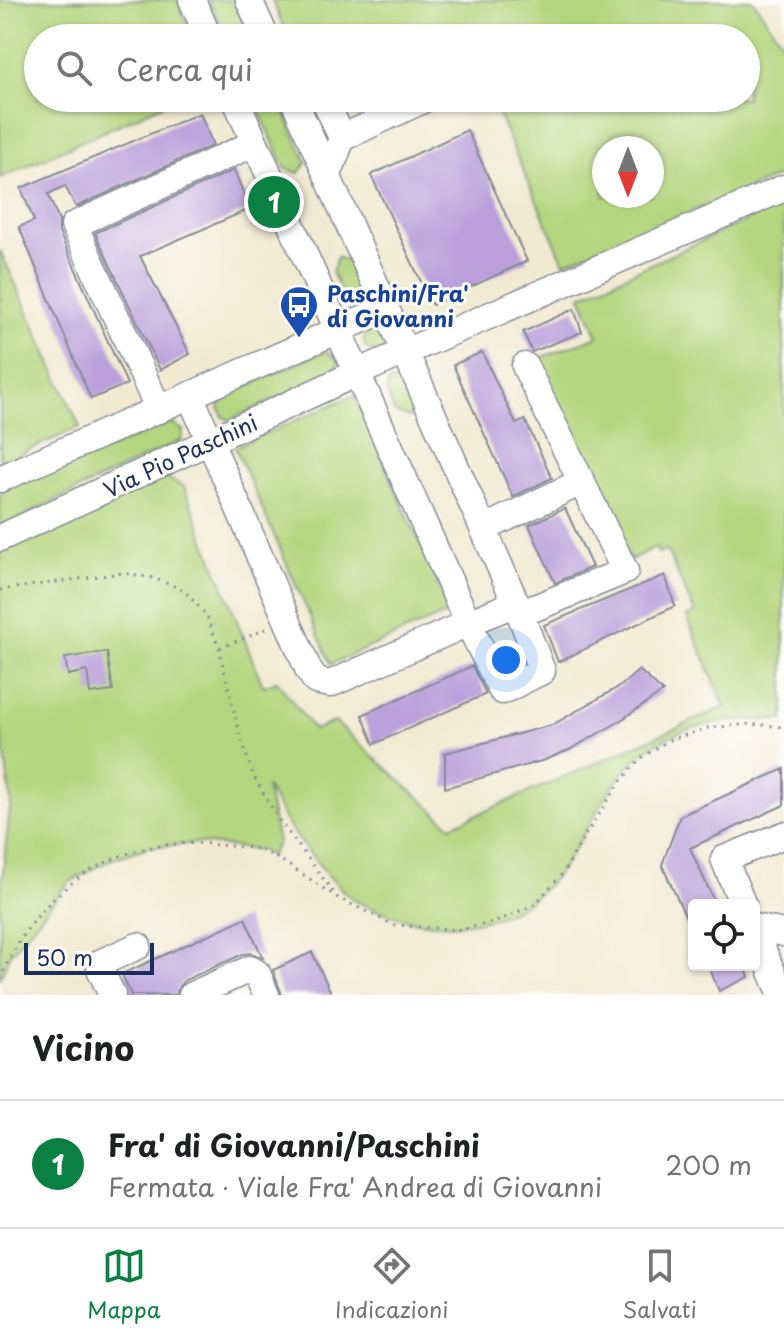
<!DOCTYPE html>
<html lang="it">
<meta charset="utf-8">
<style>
body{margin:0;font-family:"Playpen Sans",sans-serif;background:#f6f6f6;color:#202124}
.controls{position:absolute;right:24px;bottom:24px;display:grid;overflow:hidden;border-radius:8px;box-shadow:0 2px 6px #0004}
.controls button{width:72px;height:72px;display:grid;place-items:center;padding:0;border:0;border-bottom:2px solid #e0e0e0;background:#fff;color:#202124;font:40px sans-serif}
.compass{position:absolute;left:592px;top:136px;width:72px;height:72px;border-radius:50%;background:#fff;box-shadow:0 2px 6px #0004;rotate:180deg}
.scale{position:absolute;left:24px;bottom:20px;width:130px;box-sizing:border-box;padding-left:8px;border:4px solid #1b2f5e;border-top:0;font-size:22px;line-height:28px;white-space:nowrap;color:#1b2f5e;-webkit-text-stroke:6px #fdfcf7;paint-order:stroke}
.you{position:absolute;left:506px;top:660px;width:28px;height:28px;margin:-20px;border:6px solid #fff;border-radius:50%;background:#1a73e8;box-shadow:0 0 0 12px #1a73e833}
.badge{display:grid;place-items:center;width:52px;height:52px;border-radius:50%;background:#0b8043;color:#fff;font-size:26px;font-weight:700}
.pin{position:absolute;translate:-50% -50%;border:4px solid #fff;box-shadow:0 2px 8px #0006}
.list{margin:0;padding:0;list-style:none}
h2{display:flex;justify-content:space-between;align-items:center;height:104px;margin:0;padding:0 32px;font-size:34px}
h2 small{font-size:26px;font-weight:400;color:#757577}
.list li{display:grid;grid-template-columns:52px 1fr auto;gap:24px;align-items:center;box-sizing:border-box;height:128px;padding:0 32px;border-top:2px solid #e0e0e0}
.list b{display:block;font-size:30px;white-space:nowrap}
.list p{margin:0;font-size:26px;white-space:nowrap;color:#757577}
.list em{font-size:26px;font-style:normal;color:#757577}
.icon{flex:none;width:44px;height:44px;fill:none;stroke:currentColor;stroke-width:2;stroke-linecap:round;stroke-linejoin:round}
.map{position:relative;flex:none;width:784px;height:995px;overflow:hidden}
.search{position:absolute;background:#fff;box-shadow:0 2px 6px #0004;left:24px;right:24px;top:24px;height:88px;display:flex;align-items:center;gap:20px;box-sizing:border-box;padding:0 28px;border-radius:44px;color:#757577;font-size:30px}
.sheet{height:232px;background:#fff}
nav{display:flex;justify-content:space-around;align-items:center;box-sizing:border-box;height:112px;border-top:2px solid #e0e0e0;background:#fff;font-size:22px;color:#757577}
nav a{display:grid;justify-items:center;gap:4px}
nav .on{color:#0b8043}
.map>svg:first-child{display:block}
.green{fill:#b3d57d;stroke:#67826e;stroke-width:2;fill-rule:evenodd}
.building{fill:#ba9fdb}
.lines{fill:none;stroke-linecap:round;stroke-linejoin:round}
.minor-casing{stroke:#868c98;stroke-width:29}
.path{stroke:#868c98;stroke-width:3;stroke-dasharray:2 6;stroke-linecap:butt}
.minor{stroke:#fff;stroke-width:26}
.labels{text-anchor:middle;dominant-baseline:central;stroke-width:6;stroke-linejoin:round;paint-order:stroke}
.transit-label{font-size:22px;font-weight:bold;fill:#164399;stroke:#fdfcf7;text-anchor:start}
.street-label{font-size:22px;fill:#1b2f5e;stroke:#fdfcf7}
</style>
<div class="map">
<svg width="784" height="995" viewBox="0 0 784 995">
<rect width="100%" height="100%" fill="#fdfcf7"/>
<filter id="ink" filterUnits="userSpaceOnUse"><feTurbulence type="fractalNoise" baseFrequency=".0125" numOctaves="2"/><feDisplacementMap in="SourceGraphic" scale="16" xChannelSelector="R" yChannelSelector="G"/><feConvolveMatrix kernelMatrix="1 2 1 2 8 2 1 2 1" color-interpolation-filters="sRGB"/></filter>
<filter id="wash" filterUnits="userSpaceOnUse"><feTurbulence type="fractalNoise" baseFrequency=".006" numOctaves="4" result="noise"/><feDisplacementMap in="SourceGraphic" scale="32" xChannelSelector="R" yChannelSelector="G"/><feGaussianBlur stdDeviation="1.8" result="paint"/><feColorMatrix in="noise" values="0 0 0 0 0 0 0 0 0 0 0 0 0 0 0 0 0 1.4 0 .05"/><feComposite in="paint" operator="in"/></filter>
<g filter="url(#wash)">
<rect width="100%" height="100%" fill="#f1ead1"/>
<path class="green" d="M 0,0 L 177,0 L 194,38 L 38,38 L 38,98 L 178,98 L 0,178 Z
M 209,0 L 235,0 C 240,12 250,26 245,38 L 226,37 Z
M 272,0 L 753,0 L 784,45 L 784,174 L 564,263 L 491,98 L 746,98 L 746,38 L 367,38 L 339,32 L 287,35 ZM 604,148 L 652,148 L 652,196 L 604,196 Z
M 257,98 L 278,98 L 307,162 L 299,173 L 285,168 L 257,107 Z
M 784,203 L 784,720 C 737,718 682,722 644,752 C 608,780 587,835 559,872 C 518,927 445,936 383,912 C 373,908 359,905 350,897 C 331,881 301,844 287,823 C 279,811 274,798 266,786 L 278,842 L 270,856 L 261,850 L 198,843 L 149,847 L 112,859 L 69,882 L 10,954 L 0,979 L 0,899 L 11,800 L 0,719 L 0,552 L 164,476 L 184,487 L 263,686 L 277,681 L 314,730 L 335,722 L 451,826 L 725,707 L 687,617 L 695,613 L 667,550 L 658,553 L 656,547 L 630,560 L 535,360 L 598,336 L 581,296 Z
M 0,250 L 80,427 L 0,463 Z
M 337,257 L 351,263 L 363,292 L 361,302 L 351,303 L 343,295 L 332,273 Z
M364 341a11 11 0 1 1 22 0a11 11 0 1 1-22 0Z
M 322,352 L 328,352 L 338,360 L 336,373 L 229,420 L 223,417 L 219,407 L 225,396 Z
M 398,380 L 407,386 L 414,404 L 410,418 L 394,412 L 387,391 L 389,382 Z
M 354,395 L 450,612 L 331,664 L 235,447 Z
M 170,422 L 183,430 L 182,440 L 0,527 L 0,493 L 59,465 L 62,469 Z"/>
<g id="blocks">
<path class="building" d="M 200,113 L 213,145 L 76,207 L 65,186 L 48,194 L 59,221 L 59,232 L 127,384 L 91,399 L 19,227 L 34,221 L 21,188 Z
M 467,130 L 527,261 L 432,305 L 371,175 Z
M 234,170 L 250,209 L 140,256 L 190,354 L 160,370 L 95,233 Z
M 574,309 L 582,332 L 532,352 L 523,332 Z
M 482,352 L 516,424 L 525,420 L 552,478 L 513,497 L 453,365 Z
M 565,508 L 592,567 L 555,583 L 529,525 Z
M 665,575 L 675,606 L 558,662 L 544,625 Z
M 107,652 L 113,691 L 90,694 L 87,671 L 68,675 L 65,658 Z
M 472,666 L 486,694 L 374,744 L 362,715 Z
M 639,670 L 663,692 L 615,724 L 571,749 L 545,760 L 445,788 L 445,753 L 552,725 L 622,685 Z
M 784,769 L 784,805 L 690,848 L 716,905 L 694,905 L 694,935 L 662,865 L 680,816 Z
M 245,918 L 263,958 L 251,953 L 243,954 L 185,980 L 179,986 L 176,995 L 131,995 L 122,974 Z
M 312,952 L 332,995 L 282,995 L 273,970 Z
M 708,965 L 744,965 L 749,977 L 719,991 Z"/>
</g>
</g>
<g filter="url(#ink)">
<use href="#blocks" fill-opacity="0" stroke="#868c98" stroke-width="2"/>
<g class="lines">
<defs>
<path id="minor" d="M 192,0 L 209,38
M 249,0 L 266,38
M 235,98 L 468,623 L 516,603
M 324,98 L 342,138
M 328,175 L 342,138 L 427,98
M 190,395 L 309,671 L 316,681 L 330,684 L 468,623 L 502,691 L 542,671 L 516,603 L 293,98
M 159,410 L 74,225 L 255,143
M 0,479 L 386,309
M 483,529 L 581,482
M 0,538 L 359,372 L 784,188
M 520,614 L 625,571 L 525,366
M 743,905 L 724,859 L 784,835
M 754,927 L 784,933
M 754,930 L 782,995
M 112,995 L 100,969 L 102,962 L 138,946
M 192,995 L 250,969 L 257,973 L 266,995"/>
</defs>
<use href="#minor" class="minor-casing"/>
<path class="path" d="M 0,590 L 122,573 L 153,578 L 184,590 L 206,615 L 219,648 L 239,732 L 253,775 L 279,820 L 338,898 L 394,925 L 460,930 L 498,921 L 535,904 L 563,873 L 585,835 L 621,781 L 640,759 L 669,740 L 708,728 L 750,724 L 784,727
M 220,648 L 269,628
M 0,979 C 38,888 118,833 219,845 C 232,847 249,846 261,850 C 281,858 316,884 335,896"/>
<use href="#minor" class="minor"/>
</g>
</g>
<defs>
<symbol id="bus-pin" viewBox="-11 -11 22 30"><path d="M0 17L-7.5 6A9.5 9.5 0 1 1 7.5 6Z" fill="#1a4fb4" stroke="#fdfcf7"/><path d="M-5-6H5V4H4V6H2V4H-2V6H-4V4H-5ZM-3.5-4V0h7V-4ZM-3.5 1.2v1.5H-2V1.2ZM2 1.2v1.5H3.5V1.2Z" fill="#fff"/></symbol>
</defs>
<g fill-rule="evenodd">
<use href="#bus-pin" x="277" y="283" width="44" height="60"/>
</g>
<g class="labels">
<g class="transit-label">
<text x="327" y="292">Paschini/Fra'<tspan x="327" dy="25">di Giovanni</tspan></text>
</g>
<g class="street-label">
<text transform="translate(180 455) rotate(-25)">Via Pio Paschini</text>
</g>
</g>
</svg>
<div class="controls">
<button><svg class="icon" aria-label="locate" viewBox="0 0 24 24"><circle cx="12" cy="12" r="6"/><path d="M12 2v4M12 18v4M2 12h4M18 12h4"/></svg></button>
</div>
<svg class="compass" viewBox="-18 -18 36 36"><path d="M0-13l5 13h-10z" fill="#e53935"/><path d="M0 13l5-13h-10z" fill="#757577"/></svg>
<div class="scale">50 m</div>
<div class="you"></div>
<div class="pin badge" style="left:274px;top:202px">1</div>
<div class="search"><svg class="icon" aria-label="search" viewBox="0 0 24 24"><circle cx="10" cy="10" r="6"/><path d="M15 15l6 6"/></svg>Cerca qui</div>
</div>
<section class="sheet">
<h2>Vicino<small></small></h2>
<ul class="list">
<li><span class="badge">1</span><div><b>Fra' di Giovanni/Paschini</b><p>Fermata · Viale Fra' Andrea di Giovanni</p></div><em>200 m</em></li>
</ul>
</section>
<nav>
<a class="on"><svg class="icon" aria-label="map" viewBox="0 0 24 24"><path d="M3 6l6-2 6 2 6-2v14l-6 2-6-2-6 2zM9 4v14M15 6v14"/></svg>Mappa</a>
<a><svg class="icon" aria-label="directions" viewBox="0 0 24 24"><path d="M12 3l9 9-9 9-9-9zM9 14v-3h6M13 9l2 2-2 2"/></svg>Indicazioni</a>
<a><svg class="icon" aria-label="saved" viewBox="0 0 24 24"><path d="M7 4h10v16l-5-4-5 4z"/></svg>Salvati</a>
</nav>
